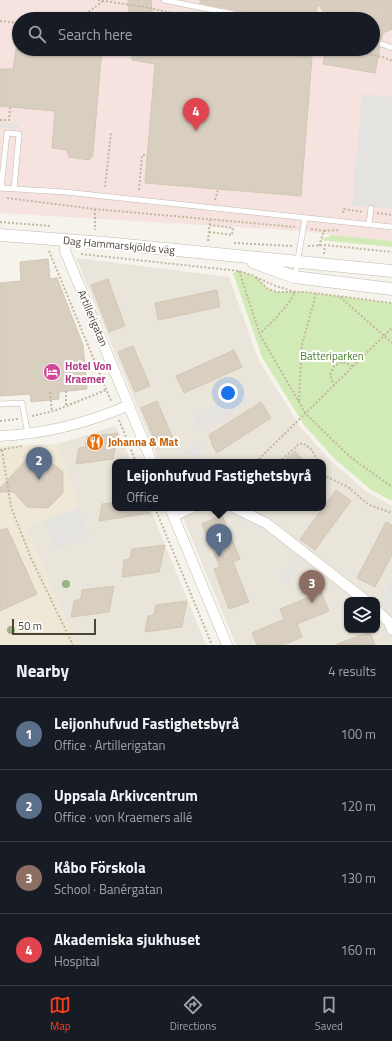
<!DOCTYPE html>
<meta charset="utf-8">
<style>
body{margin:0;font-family:"Titillium Web",sans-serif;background:#242831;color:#f1f3f6}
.controls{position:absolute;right:12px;bottom:12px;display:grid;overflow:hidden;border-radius:8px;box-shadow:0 1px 3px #0004}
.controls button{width:36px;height:36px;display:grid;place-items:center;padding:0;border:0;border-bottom:1px solid #363941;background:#171b24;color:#f1f3f6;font:20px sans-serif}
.scale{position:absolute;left:12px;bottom:10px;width:84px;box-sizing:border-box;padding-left:4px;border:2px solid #4b4439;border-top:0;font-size:11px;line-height:14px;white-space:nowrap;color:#4b4439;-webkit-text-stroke:3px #fff;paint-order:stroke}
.you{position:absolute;left:228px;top:393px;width:14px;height:14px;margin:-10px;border:3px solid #fff;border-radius:50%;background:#1a73e8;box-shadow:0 0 0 6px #1a73e833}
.badge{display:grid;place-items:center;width:26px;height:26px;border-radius:50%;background:#fc3f1d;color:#fff;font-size:13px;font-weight:700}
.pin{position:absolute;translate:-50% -33px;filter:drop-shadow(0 1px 2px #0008)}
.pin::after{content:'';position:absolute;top:21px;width:14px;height:12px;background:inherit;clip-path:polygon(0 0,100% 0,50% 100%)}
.popup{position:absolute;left:112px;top:459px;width:214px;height:52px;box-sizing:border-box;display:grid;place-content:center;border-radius:8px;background:#171b24;filter:drop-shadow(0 1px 3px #0005);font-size:13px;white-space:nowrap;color:#9ea1a6}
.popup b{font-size:15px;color:#f1f3f6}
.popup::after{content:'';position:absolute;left:50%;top:100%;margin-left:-8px;border:8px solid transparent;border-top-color:#171b24}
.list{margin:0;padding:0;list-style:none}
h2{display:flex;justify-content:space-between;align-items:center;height:52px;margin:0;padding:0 16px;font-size:17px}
h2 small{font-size:13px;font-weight:400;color:#9ea1a6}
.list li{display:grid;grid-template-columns:26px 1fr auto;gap:12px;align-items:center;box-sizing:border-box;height:72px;padding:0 16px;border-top:1px solid #363941}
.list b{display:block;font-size:15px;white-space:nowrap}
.list p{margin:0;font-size:13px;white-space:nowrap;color:#9ea1a6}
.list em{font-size:13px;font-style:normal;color:#9ea1a6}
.icon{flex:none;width:22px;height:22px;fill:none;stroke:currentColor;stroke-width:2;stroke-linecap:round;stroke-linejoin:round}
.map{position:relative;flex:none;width:392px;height:645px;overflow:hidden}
.search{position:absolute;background:#171b24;box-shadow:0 1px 3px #0004;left:12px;right:12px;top:12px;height:44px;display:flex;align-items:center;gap:10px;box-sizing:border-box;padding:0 14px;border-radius:22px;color:#9ea1a6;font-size:15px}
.sheet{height:340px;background:#171b24}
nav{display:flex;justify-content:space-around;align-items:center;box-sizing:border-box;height:56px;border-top:1px solid #363941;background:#171b24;font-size:11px;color:#9ea1a6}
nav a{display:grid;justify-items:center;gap:2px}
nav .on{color:#fc3f1d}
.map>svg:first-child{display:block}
.residential{fill:#eae5da;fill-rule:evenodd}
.education{fill:#efe8d6}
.medical{fill:#f6e3e0;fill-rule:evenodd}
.green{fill:#d2eab5}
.parking{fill:#e5e3e0}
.building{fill:#d8cfc1;stroke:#d3c7b4}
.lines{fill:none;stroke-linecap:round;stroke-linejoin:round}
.service-casing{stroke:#c2bbae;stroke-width:6}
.minor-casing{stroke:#c2bbae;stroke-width:11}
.tertiary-casing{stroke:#c2bbae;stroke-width:13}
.path{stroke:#c4b79f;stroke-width:2;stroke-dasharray:2 2;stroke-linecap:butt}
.service{stroke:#fff;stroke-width:5}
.minor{stroke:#fff;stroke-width:10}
.tertiary{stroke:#fff;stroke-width:12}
.tree{fill:#97b381}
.labels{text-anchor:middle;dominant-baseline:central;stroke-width:4;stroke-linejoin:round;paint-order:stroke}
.street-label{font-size:11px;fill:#4b4439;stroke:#fff}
.park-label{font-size:11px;fill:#4a7f2a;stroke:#fff}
.hotel-label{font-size:11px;font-weight:bold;fill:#b23c85;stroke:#fff;text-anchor:start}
.food-label{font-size:11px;font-weight:bold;fill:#c56008;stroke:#fff;text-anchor:start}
</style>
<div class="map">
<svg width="392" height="645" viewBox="0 0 392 645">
<rect width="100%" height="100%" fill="#f6f3ec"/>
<path class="residential" d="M 76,258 L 229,277 L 258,359 L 301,428 L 331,461 L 367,492 L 392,506 L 392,645 L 236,645 L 179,508 L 323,508 L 323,462 L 160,462 ZM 347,600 L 377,600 L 377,630 L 347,630 Z
M 116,426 L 131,462 L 115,462 L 115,508 L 150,508 L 206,645 L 77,645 L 26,527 L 78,506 L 57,444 Z"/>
<path class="education" d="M 57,444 L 78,506 L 26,527 L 77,645 L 0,645 L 0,446 Z"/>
<path class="medical" d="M 0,0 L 392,0 L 392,242 L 302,231 L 0,213 ZM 19,19 L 373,19 L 373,49 L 19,49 Z"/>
<path class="green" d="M 332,235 L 392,241 L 392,247 L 320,240 Z
M 239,271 L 254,276 L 268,289 L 277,292 L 305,292 L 392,303 L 392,501 L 370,489 L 334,458 L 304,425 L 262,357 L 233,273 Z"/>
<path class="parking" d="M 362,94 L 392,97 L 392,209 L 352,206 Z
M 1,123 L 19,124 L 18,129 L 0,127 Z
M 242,389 L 250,402 L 201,431 L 193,418 Z
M 202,442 L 207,449 L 192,459 L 186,452 Z
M 79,508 L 90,536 L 56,550 L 45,522 Z
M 293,561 L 299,566 L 286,584 L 280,578 Z
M 392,577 L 392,599 L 389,607 L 380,603 Z"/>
<path class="building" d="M 128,0 L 151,0 L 153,19 L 129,19 Z
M 200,0 L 392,0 L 392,29 L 383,33 L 381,40 L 378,43 L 380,47 L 375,73 L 323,64 L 326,49 L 373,49 L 373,19 L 328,19 L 318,4 L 314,19 L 268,19 L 259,15 L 200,3 Z
M 16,49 L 102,49 L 93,152 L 92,157 L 89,160 L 69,157 L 67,150 L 52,148 L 55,111 L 0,106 L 0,69 L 13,69 Z
M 131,49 L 209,49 L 312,57 L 301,196 L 145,183 L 155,64 L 132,60 Z
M 48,259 L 50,279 L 57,278 L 83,345 L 87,389 L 59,392 L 59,399 L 31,402 L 30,394 L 0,396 L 0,283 L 21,281 L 20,262 Z
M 108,279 L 125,326 L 109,332 L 91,285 Z
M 217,290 L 220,307 L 158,320 L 155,303 Z
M 133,346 L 150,386 L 135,392 L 118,352 Z
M 234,350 L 242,367 L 184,393 L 176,376 Z
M 157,401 L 174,441 L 158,448 L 141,408 Z
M 261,402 L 271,418 L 217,453 L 211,443 L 212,443 L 209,435 Z
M 118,433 L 113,459 L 76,464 L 79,448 L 85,447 L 87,437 Z
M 295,451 L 305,462 L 283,462 Z
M 27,459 L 47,459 L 63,472 L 63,493 L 48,508 L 27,507 L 14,492 L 0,492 L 0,488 Z
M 336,490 L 351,501 L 315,550 L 300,539 Z
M 115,502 L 115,508 L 149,508 L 150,513 L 99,521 L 102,504 Z
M 222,515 L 240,559 L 233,562 L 249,602 L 229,609 L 214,569 L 220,567 L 202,524 Z
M 386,522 L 392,525 L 392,555 L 375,587 L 357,578 Z
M 7,528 L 37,594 L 0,611 L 0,530 Z
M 165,545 L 159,572 L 122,577 L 124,560 L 130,559 L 132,549 Z
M 114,586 L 109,612 L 71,617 L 74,601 L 81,599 L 82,590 Z
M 321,592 L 329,611 L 297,624 L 302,637 L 283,645 L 257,645 L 252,633 L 284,619 L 280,609 Z
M 187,601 L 182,627 L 145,632 L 148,616 L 154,615 L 156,605 Z
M 370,632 L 375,645 L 337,645 L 337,644 Z"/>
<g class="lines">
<defs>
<path id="service" d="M 164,0 L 258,19
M 382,44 L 392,48
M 0,188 L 65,192 L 392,227
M 1,188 L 7,133 L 19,134 L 14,189
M 369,224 L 371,208
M 295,276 L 305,218
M 0,404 L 22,403 L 28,434"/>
<path id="minor" d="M 65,241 L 65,251 L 152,462
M 0,436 C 45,434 88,423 129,405
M 170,508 L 227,645
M 235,508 L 266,523 L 365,600
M 174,516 L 191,508
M 377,611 L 389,622 L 392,630"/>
<path id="tertiary" d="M 0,235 L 105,243 L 392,271
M 253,262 L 294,277 L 392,289"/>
</defs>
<use href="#service" class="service-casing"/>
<use href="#minor" class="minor-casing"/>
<use href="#tertiary" class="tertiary-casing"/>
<path class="path" d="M 98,0 L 145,7 L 199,19
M 79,19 L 103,1
M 0,21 L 19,23
M 339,49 L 383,57 L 392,61
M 0,120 L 9,120 L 10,107
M 105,187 L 111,133
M 139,190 L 142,155 L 147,155
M 7,198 L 95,209 L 295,227
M 215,200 L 218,190
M 95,209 L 95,230
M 343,213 L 344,209 L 363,212
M 377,213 L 392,215
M 0,222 L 50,226
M 311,229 L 324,231
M 209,232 L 232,235 L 233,228 L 210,225
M 208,241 L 210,220
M 234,243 L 293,246
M 308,246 L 325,245 L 392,252
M 319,246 L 324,231 L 339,230
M 49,251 L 111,401
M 81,254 L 239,271 L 254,276 L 268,289 L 277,292 L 305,292 L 392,303
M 324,254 L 325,245
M 239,271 L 260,335 L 306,414 L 350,457 L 392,487
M 256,277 L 273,285 L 295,292 C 289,305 271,324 260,333
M 340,297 L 392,343
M 334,386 L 330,375 L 334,366 L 342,362 L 353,366
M 66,391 L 66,407
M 50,392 L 52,412
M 299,401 L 302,344 L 316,294
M 32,416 L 54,411 L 106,390
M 119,420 L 136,462
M 0,421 L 18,419
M 0,450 L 22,446
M 2,450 L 11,507 L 31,558 L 73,645
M 256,462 L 392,328
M 279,462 L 298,445 L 303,443 L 312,450 L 318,462
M 323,475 L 348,487 L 369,505 L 392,513
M 155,508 L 212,645"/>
<use href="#service" class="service"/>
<use href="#minor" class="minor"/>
<use href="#tertiary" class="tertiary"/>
</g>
<g class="tree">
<circle cx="66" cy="584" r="4"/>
<circle cx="11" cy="630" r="4"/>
</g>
<defs>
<symbol id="hotel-disc" viewBox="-11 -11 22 22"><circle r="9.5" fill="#d1479c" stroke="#fff"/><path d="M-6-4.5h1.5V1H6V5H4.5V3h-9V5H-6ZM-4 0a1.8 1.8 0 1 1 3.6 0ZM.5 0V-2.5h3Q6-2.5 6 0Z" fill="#fff"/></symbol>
<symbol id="restaurant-disc" viewBox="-11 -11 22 22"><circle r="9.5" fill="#e8710a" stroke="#fff"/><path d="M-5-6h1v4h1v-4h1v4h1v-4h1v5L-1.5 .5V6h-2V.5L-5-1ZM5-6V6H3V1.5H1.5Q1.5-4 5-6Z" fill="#fff"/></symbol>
</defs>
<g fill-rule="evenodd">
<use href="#hotel-disc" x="42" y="362" width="20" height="20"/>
<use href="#restaurant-disc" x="85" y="432" width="20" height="20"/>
</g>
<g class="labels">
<g class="street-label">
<text transform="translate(119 245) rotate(5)">Dag Hammarskjölds väg</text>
<text transform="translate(93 318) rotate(67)">Artillerigatan</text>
</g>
<g class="park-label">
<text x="332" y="356">Batteriparken</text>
</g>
<g class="hotel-label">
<text x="65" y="366">Hotel Von<tspan x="65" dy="13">Kraemer</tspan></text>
</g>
<g class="food-label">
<text x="108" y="442">Johanna &amp; Mat</text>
</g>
</g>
</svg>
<div class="controls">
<button><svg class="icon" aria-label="layers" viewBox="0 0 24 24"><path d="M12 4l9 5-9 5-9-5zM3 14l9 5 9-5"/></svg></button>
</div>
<div class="scale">50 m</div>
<div class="you"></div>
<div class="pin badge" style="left:219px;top:557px;background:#5c6f8a">1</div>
<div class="popup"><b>Leijonhufvud Fastighetsbyrå</b>Office</div>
<div class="pin badge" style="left:39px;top:480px;background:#5c6f8a">2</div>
<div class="pin badge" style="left:312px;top:603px;background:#8d6e63">3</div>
<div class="pin badge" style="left:196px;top:131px;background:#e0444e">4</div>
<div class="search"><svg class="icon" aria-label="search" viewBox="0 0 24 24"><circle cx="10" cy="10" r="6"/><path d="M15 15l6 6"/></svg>Search here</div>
</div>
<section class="sheet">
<h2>Nearby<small>4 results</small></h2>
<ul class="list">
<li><span class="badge" style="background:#5c6f8a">1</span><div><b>Leijonhufvud Fastighetsbyrå</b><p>Office · Artillerigatan</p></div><em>100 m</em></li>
<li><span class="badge" style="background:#5c6f8a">2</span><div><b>Uppsala Arkivcentrum</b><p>Office · von Kraemers allé</p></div><em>120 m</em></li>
<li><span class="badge" style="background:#8d6e63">3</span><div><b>Kåbo Förskola</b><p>School · Banérgatan</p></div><em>130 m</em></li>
<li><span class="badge" style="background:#e0444e">4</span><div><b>Akademiska sjukhuset</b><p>Hospital</p></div><em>160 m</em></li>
</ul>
</section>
<nav>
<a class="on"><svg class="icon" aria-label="map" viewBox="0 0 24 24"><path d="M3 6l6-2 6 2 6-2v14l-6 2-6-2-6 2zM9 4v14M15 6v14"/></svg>Map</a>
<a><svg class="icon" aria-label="directions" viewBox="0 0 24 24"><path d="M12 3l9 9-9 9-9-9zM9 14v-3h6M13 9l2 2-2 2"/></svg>Directions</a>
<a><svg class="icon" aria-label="saved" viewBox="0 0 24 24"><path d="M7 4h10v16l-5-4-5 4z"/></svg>Saved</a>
</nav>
